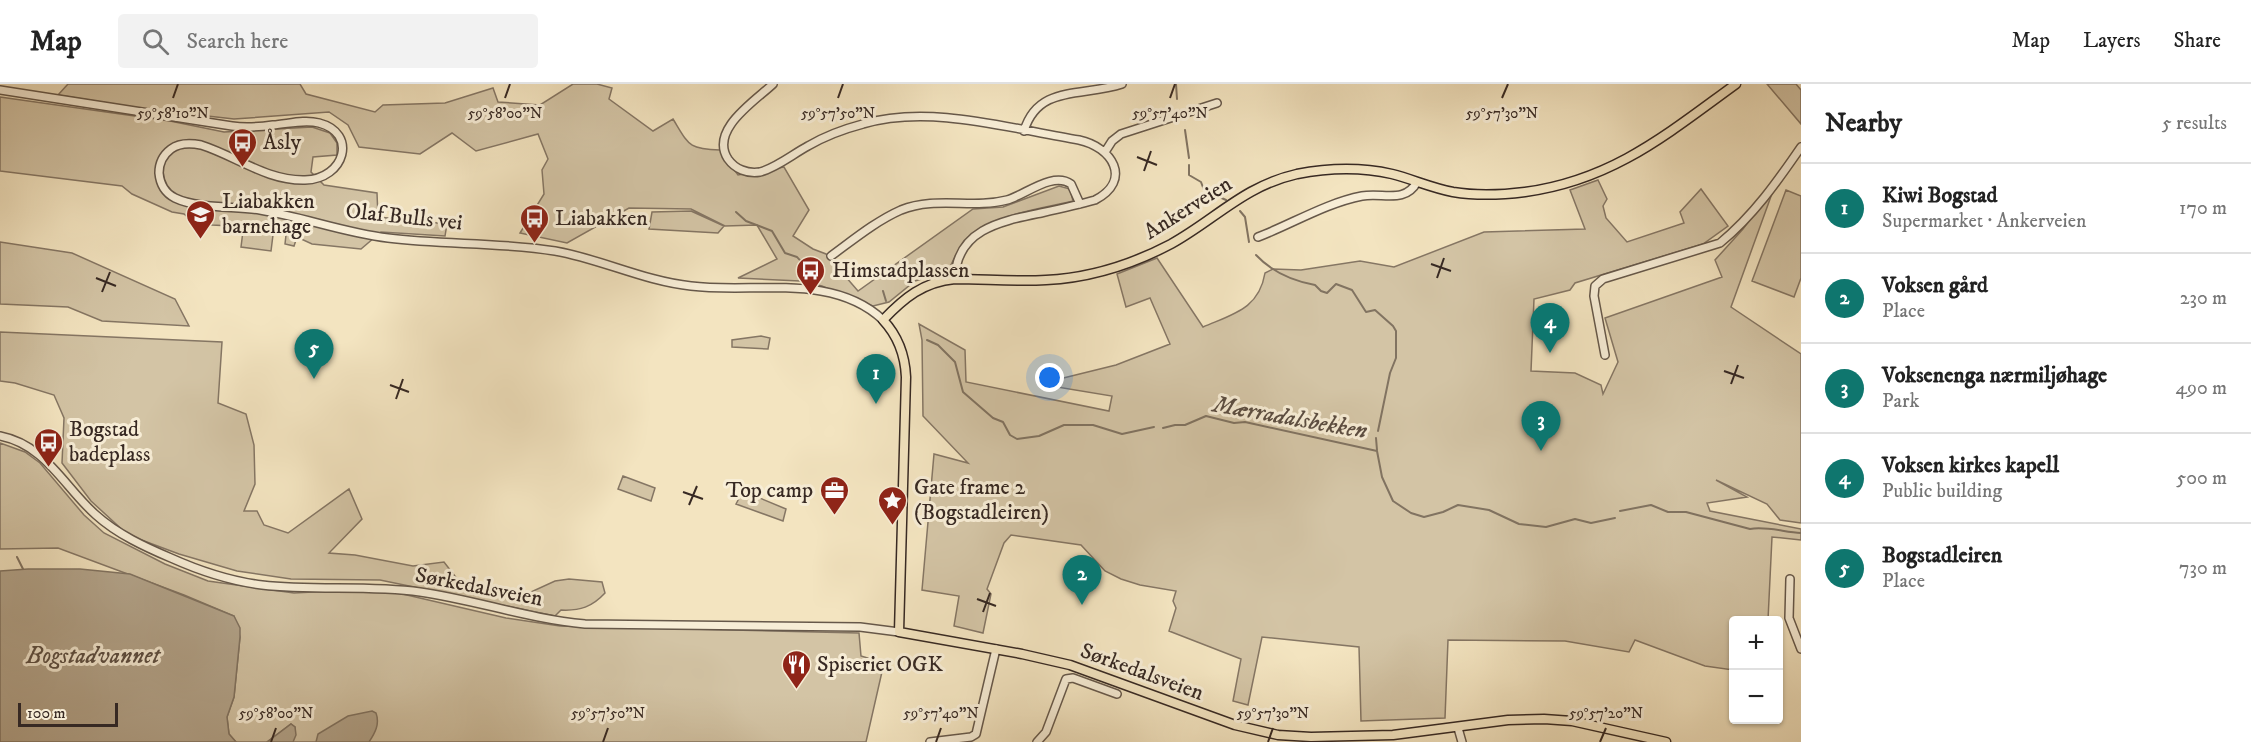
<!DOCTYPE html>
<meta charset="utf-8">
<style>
body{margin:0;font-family:"IM FELL DW Pica",serif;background:#f2f2f2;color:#222}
.controls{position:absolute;right:18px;bottom:18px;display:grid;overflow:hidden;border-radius:6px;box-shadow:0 2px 4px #0004}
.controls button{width:54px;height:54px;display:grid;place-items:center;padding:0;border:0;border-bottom:2px solid #e0e0e0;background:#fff;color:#222;font:30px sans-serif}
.scale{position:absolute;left:18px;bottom:15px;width:100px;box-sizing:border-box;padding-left:6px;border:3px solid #372923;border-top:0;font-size:16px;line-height:21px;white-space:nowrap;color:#372923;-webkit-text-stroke:4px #f7edd6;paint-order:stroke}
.you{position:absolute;left:1050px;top:294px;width:21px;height:21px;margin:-15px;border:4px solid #fff;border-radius:50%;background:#1a73e8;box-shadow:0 0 0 9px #1a73e833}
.badge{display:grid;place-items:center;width:39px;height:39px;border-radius:50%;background:#0f766e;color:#fff;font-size:20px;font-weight:700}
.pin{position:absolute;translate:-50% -50px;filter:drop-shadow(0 2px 3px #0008)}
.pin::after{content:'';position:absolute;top:32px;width:21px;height:18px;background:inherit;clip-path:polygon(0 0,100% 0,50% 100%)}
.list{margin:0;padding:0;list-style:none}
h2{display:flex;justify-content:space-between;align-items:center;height:78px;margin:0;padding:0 24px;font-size:26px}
h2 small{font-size:20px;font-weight:400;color:#767676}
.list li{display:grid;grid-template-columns:39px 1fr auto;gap:18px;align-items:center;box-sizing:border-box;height:90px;padding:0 24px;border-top:2px solid #e0e0e0}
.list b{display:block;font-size:22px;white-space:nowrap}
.list p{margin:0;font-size:20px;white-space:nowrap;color:#767676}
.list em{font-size:20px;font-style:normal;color:#767676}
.icon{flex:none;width:33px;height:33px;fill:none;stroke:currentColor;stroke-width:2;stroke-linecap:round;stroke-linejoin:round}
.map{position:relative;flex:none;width:1801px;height:658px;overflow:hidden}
header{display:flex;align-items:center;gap:36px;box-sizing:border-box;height:84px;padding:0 30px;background:#fff;border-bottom:2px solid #e0e0e0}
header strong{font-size:28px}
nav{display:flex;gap:33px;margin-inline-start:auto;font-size:21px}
.search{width:420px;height:54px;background:#f2f2f2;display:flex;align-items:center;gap:15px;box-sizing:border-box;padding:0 21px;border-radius:6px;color:#767676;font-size:22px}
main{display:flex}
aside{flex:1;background:#fff}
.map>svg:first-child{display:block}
.green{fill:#d3c4a5;stroke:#857664;stroke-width:1.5}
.water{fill:#b3a48b;stroke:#817361;stroke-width:1.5}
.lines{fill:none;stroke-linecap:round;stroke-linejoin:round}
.stream{stroke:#817361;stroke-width:2}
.minor-casing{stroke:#66584a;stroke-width:10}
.major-casing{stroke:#372923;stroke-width:11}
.minor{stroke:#f7edd6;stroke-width:7}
.major{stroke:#f3e4c0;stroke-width:8}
.ticks{fill:none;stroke:#372923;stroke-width:2}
.labels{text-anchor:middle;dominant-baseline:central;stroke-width:6;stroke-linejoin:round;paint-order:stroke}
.poi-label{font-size:22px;fill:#372923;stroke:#f7edd6;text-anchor:start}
.street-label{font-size:22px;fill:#372923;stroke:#f7edd6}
.water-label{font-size:24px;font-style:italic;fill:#5c4e42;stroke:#f7edd6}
.ticks-label{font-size:15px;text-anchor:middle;fill:#372923;stroke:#f7edd6;stroke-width:6;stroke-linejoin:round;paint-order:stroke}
</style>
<header>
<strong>Map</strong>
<div class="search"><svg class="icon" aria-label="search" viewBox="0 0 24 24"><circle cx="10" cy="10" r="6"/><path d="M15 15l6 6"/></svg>Search here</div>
<nav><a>Map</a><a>Layers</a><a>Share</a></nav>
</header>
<main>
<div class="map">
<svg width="1801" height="658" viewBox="0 0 1801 658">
<rect width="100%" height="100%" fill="#f3e4c0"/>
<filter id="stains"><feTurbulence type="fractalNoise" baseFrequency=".00333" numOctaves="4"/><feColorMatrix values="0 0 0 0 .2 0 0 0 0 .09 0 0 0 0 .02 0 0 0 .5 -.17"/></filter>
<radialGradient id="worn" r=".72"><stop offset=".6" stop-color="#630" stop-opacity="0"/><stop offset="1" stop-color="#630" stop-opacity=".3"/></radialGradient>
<path class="green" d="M 68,0 L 300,0 L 306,10 L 375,28 L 383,21 L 445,19 L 493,4 L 498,18 L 540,21 L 573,0 L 597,0 L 612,4 L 609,15 L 653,47 L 673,35 C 689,61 688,65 720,66 L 738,91 L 784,83 L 809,126 L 793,152 L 813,165 L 826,170 L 858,207 L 973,125 L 1003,123 L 1059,102 L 1070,105 L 1073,117 C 1036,126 987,130 962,162 C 956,169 952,179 948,187 L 915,197 L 889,218 L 873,222 L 849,214 L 822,202 L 800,197 L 738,194 L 777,175 L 757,141 L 725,142 L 691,125 L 629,124 L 567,159 L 520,149 L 544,110 L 542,86 L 548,75 L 538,50 L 476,67 L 452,49 L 420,70 L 359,63 L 348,41 L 329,28 L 234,35 L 145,25 L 58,11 Z
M 1767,0 L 1796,0 L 1801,6 L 1801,40 Z
M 0,13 L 170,37 L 224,48 L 312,43 L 330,49 L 337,59 L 337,71 L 313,73 L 311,88 L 324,101 L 377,109 L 378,133 L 447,140 L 445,152 L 381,148 L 361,165 L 312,160 L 297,153 L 294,162 L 285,160 L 286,151 L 231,142 L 212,141 L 190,135 L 184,130 L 172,128 L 132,110 L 122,102 L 0,87 Z
M 1598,96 L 1607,115 L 1603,122 L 1606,134 L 1627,158 L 1684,139 L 1680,128 L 1701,105 L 1728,142 L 1703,160 L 1575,199 L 1570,206 L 1534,215 L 1531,287 L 1575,289 L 1601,301 L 1603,310 L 1618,278 L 1605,234 L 1722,193 L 1715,176 L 1743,145 L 1774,104 L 1731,223 L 1801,270 L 1801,439 L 1780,436 L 1767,420 L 1716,396 L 1747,413 L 1707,419 L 1710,427 L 1801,445 L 1801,456 L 1772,453 L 1768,536 L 1734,536 L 1733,586 L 1705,582 L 1635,556 L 1629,568 L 1565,557 L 1448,556 L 1445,634 L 1361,637 L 1359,563 L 1262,553 L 1248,621 L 1233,617 L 1241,575 L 1169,547 L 1176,524 L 1173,517 L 1176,507 L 1140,501 L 1121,495 L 1105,487 L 1081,461 L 1011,451 L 1004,459 L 987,505 L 991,510 L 983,549 L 954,542 L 959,512 L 922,506 L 934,370 L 968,379 L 923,332 L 922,256 L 919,240 L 965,266 L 966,298 L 1109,327 L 1112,312 L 1039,300 L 1116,281 L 1170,260 L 1150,214 L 1126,223 L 1117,190 L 1157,174 L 1203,243 C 1233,230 1259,225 1265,189 L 1273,185 L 1301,186 L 1360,177 L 1394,183 L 1484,148 L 1585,145 L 1570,106 Z
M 1786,106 L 1801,112 L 1801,194 L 1794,213 L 1752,197 Z
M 691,127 L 724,142 L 718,149 L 649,145 L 652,128 Z
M 243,147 L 273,151 L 271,167 L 241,163 Z
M 0,158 L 72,169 L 175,215 L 189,242 L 102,237 L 68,223 L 0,220 Z
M 0,248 L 222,258 L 218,319 L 246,330 L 254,361 L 255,400 L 244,427 L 257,427 L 264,441 L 288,449 L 349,405 L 362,435 L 329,469 L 355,471 L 413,482 L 444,478 L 458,496 L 518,514 L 555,497 L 569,495 L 602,498 L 605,509 C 592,523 580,527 561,526 L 555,532 L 380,496 L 291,495 L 237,487 L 179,470 L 128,451 L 91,417 L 62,379 L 64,334 L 54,311 L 15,299 L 0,297 Z
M 761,252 L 770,254 L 768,265 L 732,263 L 732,256 Z
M 0,359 L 25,368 L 40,379 L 84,431 L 104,449 L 165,480 L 208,497 L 294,509 L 351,506 L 394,508 L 506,534 L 560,542 L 859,549 L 861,572 L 884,579 L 866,658 L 293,658 L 295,643 L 291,640 L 267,658 L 236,658 L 229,650 L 227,633 L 234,613 L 240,553 L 234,532 L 184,511 L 58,464 L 0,465 Z
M 623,392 L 655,404 L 651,417 L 618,405 Z
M 743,407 L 786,425 L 783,437 L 736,420 Z"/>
<path class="water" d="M 28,485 L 80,485 L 130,490 L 234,532 L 240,544 L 240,553 L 234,613 L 227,633 L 229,650 L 236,658 L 0,658 L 0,487 Z
M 372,627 L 376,629 C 380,640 375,649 369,658 L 316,658 L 318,650 L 348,632 Z
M 291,640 L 295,643 L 296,651 L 293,658 L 267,658 Z"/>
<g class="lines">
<path class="stream" d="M 1176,0 L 1177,15
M 1185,46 L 1189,74
M 1189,81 L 1189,91 L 1201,98 L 1204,106 L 1226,116
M 1240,127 L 1245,133 L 1249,158
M 736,128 L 746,137 L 772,147 L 785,169 L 797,173 C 803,181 815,182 824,183
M 1256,171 C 1272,188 1293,197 1315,201 L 1321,207 L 1327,209 L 1336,200 L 1352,206 L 1366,228 L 1375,226 L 1393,242 L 1396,247 L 1396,274 L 1390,289 L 1378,347
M 883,207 L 886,217
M 927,256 L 938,261 L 955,278 L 963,308 L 993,334 L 1003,338 L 1010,351 L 1017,355 L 1039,352 L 1064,341 L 1093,341 L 1122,350 L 1154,343
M 1163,344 L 1175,341 L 1185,341 L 1206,332 L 1234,339 L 1245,338 L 1377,367 L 1382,393 L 1393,417 L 1411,429 L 1424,433 L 1443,428 L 1458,421 L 1489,426 L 1519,440 L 1546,443 L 1575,435 L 1591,439 L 1615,434
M 1376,354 L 1377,366
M 1620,427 L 1651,421 L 1668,428 L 1686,428 L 1750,445 C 1766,442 1784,448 1801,449
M 17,473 L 23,485"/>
<defs>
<path id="minor" d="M 773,0 C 755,17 709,46 728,75 C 735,85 747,90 760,88 C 776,84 793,70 808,62 C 825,52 844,45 863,40 C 930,20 1011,45 1079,56 C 1112,63 1133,96 1095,116 C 1077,121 1059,125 1041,129 C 1002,137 956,145 955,195
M 0,6 L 232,42 C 246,44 259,43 273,41 C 288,40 304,35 319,39 C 358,49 345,95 305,96 C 267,97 236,72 201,61 C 191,59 179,59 171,65 C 163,71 159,80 159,89 C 160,100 165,109 175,114 C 198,125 235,122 260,126 C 303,133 345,149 388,154 C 444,161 500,158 555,167 C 601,175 644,197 691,202 C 753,210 832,188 883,236
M 1024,47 C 1038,0 1083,13 1122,0
M 1105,68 L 1112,57 L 1121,50 L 1217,19
M 1258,153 C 1292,140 1326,119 1362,112 C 1382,108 1405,120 1417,98
M 831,172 C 853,156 876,137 901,126 C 936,112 972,125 1007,116 C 1025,111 1053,87 1071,100 L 1080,120
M 1605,271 L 1594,212 L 1595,202 L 1603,195 L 1720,159 C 1753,132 1777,98 1801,63
M 0,352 C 46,361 64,403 96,431 C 117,450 145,463 171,474 C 200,487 230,497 262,501 C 314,507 367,501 420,508 C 476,516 529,535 585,540 L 860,543 L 899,548
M 1790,495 L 1789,534 L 1801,565
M 1458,644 L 1462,658
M 930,658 L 971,653 L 976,650 L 996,565
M 1037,658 L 1046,648 L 1066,595 L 1073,594 L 1117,610"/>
<path id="major" d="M 1666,658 L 1572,637 L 1544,635 L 1508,636 L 1393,651 L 1311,653 L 1278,651 L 1235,641 L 1070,581 L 1022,570 L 899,548 L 906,293 C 905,271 898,252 883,236 C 904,214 923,198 955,195 C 985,195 1015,198 1046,196 C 1089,194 1133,180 1171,160 C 1216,135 1244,102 1297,90 C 1328,84 1361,83 1392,90 C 1412,95 1432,104 1453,108 C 1477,112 1501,111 1525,108 C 1613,96 1667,50 1736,0"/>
</defs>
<use href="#minor" class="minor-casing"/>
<use href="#major" class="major-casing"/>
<use href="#minor" class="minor"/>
<use href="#major" class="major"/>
</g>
<path class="ticks" d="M 173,14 L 178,0M 505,14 L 510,0M 838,14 L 843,0M 1170,14 L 1175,0M 1502,14 L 1508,0M 1137,73 L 1157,81M 1144,87 L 1151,67M 1431,180 L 1451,187M 96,194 L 116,202M 1437,194 L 1444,174M 102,208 L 110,188M 1724,287 L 1744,294M 1731,300 L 1738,281M 390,301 L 409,308M 396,315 L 403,295M 683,408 L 703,415M 689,421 L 697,402M 977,515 L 996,522M 983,528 L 990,509M 271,658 L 276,644M 603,658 L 608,644M 936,658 L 941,644M 1268,658 L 1273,644M 1600,658 L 1606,644"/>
<defs>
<symbol id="bus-pin" viewBox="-11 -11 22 30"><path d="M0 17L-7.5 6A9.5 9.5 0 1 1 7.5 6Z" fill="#8f2418" stroke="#f7edd6"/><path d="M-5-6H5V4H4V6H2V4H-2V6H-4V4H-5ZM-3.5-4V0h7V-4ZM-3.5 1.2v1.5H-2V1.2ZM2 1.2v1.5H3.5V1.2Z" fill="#fff"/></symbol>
<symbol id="school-pin" viewBox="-11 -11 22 30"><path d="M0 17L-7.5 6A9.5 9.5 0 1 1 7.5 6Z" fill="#8f2418" stroke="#f7edd6"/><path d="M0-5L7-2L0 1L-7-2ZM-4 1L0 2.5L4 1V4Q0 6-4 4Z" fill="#fff"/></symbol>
<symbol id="office-pin" viewBox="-11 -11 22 30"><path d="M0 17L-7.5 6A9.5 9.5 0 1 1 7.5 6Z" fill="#8f2418" stroke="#f7edd6"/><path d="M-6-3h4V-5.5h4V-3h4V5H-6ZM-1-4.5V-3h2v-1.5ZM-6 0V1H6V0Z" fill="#fff"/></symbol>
<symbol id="sight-pin" viewBox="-11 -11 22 30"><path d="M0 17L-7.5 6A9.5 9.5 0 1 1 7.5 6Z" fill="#8f2418" stroke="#f7edd6"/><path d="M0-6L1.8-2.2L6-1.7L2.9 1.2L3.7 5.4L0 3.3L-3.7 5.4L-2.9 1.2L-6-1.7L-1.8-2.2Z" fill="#fff"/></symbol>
<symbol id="restaurant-pin" viewBox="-11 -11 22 30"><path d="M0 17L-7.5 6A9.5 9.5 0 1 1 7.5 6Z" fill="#8f2418" stroke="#f7edd6"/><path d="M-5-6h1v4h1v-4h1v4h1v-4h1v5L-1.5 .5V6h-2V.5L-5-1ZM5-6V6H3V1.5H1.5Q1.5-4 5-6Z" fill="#fff"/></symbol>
</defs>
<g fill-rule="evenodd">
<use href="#bus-pin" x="226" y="42" width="33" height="45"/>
<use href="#school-pin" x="184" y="114" width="33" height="45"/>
<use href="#bus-pin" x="518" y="118" width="33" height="45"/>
<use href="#bus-pin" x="794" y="170" width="33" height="45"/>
<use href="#bus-pin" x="32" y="342" width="33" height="45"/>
<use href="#office-pin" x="818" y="390" width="33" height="45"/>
<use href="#sight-pin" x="876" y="400" width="33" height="45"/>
<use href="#restaurant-pin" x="780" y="564" width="33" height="45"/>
</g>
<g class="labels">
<g class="poi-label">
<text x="263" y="58">Åsly</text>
<text x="222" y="117">Liabakken<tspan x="222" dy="25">barnehage</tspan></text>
<text x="555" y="134">Liabakken</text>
<text x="832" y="186">Himstadplassen</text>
<text x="69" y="345">Bogstad<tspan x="69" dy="25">badeplass</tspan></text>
<text x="914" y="403">Gate frame 2<tspan x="914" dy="25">(Bogstadleiren)</tspan></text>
<text x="813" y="406" text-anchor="end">Top camp</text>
<text x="817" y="580">Spiseriet OGK</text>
</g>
<g class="street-label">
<text transform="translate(1188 124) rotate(-32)">Ankerveien</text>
<text transform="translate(404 133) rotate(6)">Olaf Bulls vei</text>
<text transform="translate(479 503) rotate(11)">Sørkedalsveien</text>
<text transform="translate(1142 588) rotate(20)">Sørkedalsveien</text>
</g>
<g class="water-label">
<text transform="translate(1290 334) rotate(10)">Mærradalsbekken</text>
<text x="93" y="572">Bogstadvannet</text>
</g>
</g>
<g class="ticks-label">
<text x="173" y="34">59°58'10"N</text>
<text x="505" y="34">59°58'00"N</text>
<text x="838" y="34">59°57'50"N</text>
<text x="1170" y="34">59°57'40"N</text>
<text x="1502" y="34">59°57'30"N</text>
<text x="276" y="634">59°58'00"N</text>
<text x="608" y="634">59°57'50"N</text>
<text x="941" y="634">59°57'40"N</text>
<text x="1273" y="634">59°57'30"N</text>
<text x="1606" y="634">59°57'20"N</text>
</g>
<rect width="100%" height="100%" filter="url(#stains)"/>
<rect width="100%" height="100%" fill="url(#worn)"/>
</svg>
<div class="controls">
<button>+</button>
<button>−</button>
</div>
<div class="scale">100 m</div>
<div class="you"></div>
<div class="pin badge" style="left:876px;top:320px">1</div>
<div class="pin badge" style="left:1082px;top:521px">2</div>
<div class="pin badge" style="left:1541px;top:367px">3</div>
<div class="pin badge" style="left:1550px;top:269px">4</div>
<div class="pin badge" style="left:314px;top:295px">5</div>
</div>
<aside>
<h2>Nearby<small>5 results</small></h2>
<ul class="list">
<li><span class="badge">1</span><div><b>Kiwi Bogstad</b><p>Supermarket · Ankerveien</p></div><em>170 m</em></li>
<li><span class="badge">2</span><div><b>Voksen gård</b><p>Place</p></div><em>230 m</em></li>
<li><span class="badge">3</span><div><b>Voksenenga nærmiljøhage</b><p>Park</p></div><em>490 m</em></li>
<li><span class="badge">4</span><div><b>Voksen kirkes kapell</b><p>Public building</p></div><em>500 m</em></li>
<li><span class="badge">5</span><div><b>Bogstadleiren</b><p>Place</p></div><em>730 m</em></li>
</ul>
</aside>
</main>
